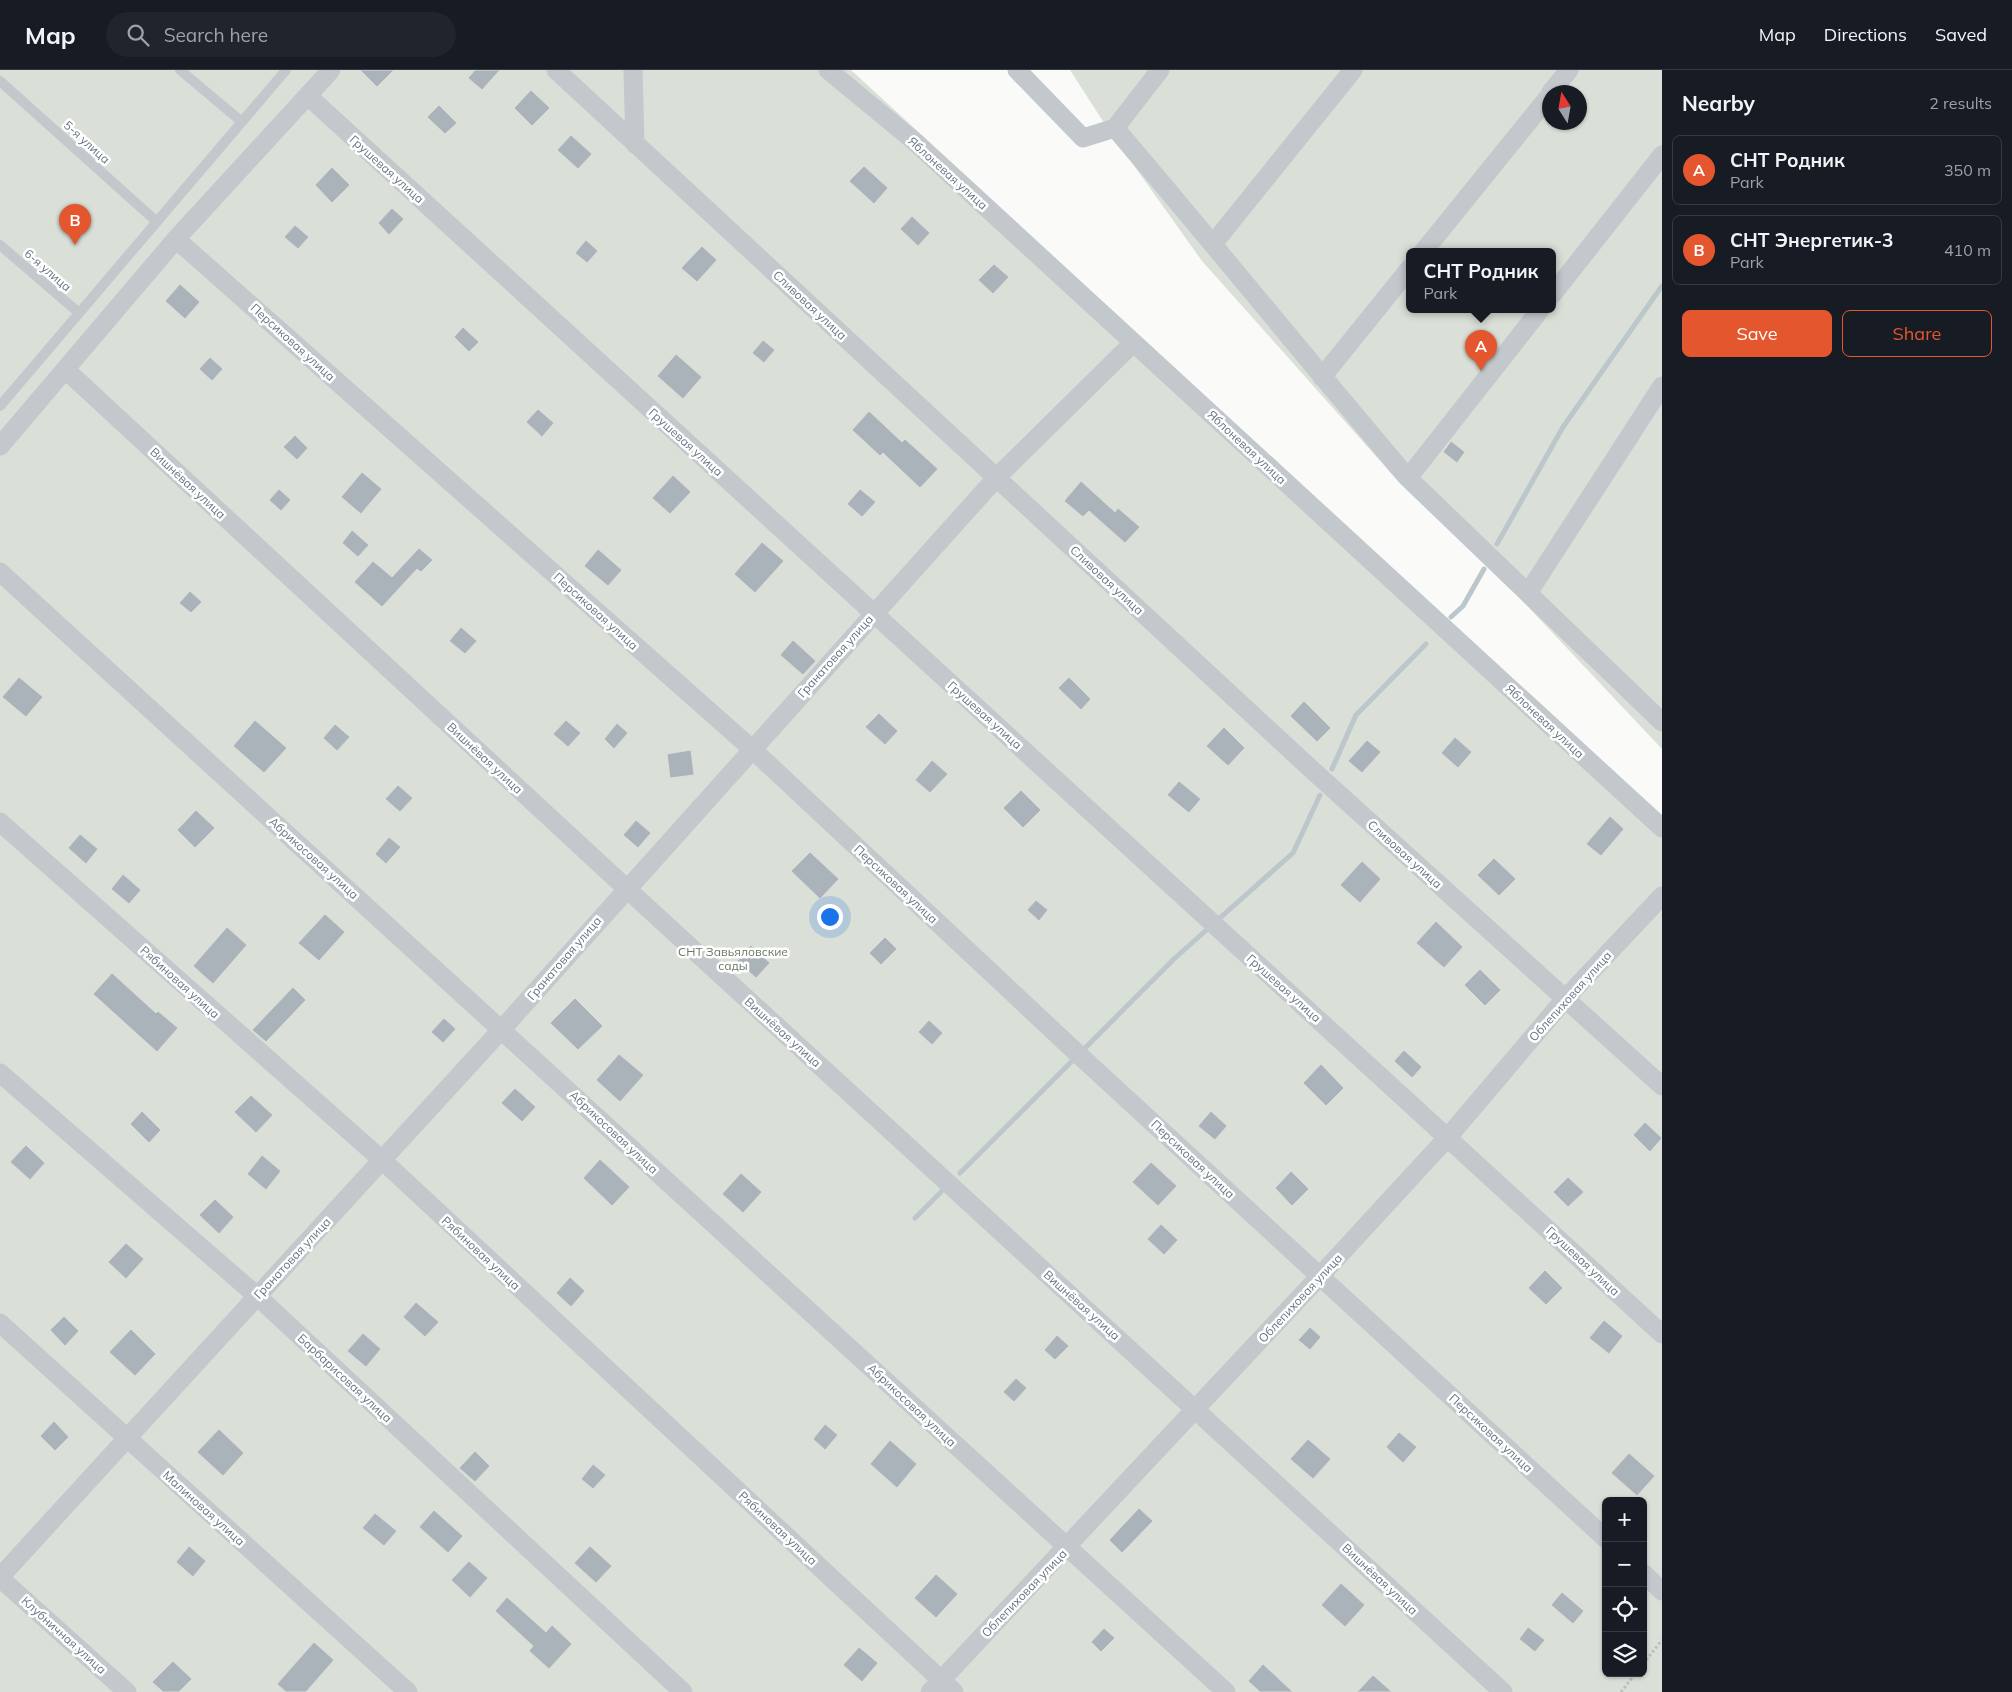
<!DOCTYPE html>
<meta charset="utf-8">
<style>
body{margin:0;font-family:Mulish,sans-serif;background:#20242c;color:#f1f3f6}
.controls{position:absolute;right:15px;bottom:15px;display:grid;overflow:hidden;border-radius:8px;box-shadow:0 1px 4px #0004}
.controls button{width:45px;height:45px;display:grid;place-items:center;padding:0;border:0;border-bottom:1px solid #363941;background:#171b24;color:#f1f3f6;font:25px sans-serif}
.compass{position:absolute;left:1542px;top:15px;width:45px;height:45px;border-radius:50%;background:#171b24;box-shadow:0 1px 4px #0004;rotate:349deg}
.you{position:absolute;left:829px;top:846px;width:18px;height:18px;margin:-12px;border:4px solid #fff;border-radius:50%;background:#1a73e8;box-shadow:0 0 0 8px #1a73e833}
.badge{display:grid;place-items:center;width:32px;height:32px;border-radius:50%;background:#e4572e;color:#fff;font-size:16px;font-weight:700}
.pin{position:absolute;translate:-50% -41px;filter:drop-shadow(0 1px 2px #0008)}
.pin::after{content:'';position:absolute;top:26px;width:18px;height:15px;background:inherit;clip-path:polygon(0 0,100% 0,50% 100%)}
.popup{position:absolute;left:1406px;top:178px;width:150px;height:65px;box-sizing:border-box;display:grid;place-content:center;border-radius:8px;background:#171b24;filter:drop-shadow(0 1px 4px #0005);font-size:16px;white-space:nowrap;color:#9ea1a6}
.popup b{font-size:19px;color:#f1f3f6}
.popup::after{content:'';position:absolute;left:50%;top:100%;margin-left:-10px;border:10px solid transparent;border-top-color:#171b24}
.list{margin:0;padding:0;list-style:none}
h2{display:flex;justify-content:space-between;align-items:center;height:65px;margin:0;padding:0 20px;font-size:21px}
h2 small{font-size:16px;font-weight:400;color:#9ea1a6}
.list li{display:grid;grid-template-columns:32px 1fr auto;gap:15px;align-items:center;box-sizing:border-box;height:70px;margin:0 10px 10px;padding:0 10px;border:1px solid #363941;border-radius:8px}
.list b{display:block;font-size:19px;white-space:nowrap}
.list p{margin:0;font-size:16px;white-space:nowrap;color:#9ea1a6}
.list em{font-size:16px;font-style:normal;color:#9ea1a6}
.actions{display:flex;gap:10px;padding:15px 20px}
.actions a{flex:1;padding:11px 0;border:1px solid #e4572e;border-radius:8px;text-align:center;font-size:18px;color:#e4572e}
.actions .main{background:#e4572e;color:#fff}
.icon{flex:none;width:28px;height:28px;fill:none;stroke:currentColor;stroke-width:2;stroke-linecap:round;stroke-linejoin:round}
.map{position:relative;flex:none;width:1662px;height:1622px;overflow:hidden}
header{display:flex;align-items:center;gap:30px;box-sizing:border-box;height:70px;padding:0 25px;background:#171b24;border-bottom:1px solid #363941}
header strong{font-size:24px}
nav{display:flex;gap:28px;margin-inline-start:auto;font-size:18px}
.search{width:350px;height:45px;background:#20242c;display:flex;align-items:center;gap:12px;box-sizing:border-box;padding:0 18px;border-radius:28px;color:#9ea1a6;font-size:19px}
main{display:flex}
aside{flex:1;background:#171b24}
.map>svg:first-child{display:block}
.green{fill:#dadfd7;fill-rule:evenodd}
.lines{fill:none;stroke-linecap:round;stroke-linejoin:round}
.stream{stroke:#bbc7cb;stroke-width:5}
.building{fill:#aab3b9;stroke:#dcdcda}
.path{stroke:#bbbfc2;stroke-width:3;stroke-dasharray:2.5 2.5;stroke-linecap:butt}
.service{stroke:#c3c8cc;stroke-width:10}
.minor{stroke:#c3c8cc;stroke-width:19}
.labels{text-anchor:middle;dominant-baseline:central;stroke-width:5;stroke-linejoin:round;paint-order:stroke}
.street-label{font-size:12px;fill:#657683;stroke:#fff}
.park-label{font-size:12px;fill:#687a64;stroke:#fff}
</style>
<header>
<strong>Map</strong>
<div class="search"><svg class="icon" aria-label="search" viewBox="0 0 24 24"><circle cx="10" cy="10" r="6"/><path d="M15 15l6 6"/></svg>Search here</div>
<nav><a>Map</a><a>Directions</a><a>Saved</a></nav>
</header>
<main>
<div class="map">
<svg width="1662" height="1622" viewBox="0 0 1662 1622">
<rect width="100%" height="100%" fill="#fafaf8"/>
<path class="green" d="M 0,0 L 851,0 L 1662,746 L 1662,1622 L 0,1622 ZM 1606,1431 L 1643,1431 L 1643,1603 L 1606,1603 Z
M 1070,0 L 1662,0 L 1662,679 L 1499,506 L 1398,411 L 1202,191 L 1110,62 ZM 1550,22 L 1580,22 L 1580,52 L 1550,52 ZM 1410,182 L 1552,182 L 1552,240 L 1410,240 Z"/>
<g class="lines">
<path class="stream" d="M 1497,474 L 1563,357 L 1662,216
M 1451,547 L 1463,536 L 1484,499
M 1332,699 L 1356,645 L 1426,574
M 960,1103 L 1175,888 L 1293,783 L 1320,725
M 915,1148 L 941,1122"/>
</g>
<path class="building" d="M 360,0 L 394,0 L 377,17 Z
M 475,0 L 500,0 L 482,20 L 468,8 Z
M 531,20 L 550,38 L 532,56 L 514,38 Z
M 439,35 L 457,53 L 445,64 L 427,47 Z
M 571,65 L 592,84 L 578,99 L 557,80 Z
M 864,96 L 888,118 L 874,134 L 849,111 Z
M 332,97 L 350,115 L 332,133 L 315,115 Z
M 392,138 L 404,149 L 389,165 L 378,153 Z
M 912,146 L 930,163 L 918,176 L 900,159 Z
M 295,155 L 309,167 L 298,179 L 284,167 Z
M 586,170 L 598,181 L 587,193 L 575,183 Z
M 702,176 L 717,190 L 697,212 L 681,198 Z
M 994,194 L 1009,207 L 993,224 L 978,210 Z
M 180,214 L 200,232 L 185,249 L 165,231 Z
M 463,257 L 479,272 L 469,282 L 454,267 Z
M 763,270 L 775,280 L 764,293 L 752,283 Z
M 676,284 L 702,307 L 683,329 L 657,306 Z
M 210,287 L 223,299 L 212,311 L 199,299 Z
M 538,339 L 554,353 L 542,367 L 526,352 Z
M 869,341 L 902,372 L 905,369 L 938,399 L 920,418 L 883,383 L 880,386 L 852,360 Z
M 295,365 L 308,378 L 297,390 L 283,377 Z
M 1451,371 L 1465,382 L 1457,393 L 1443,382 Z
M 362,402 L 382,419 L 361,444 L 341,427 Z
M 673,405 L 691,422 L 670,444 L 652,428 Z
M 1081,411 L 1115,442 L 1118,438 L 1140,457 L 1125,473 L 1089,441 L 1083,447 L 1064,431 Z
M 279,419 L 291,430 L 281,441 L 269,430 Z
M 860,419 L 876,432 L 862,447 L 847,434 Z
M 352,460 L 369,475 L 358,487 L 342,473 Z
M 762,472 L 784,491 L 755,523 L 734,504 Z
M 419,478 L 433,490 L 421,502 L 417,499 L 382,537 L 354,512 L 373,491 L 392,507 Z
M 598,479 L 622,500 L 608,516 L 584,496 Z
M 190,521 L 202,532 L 191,543 L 179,533 Z
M 461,557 L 477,571 L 465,584 L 449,571 Z
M 793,570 L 816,591 L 803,605 L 780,585 Z
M 19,607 L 43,627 L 26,647 L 2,627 Z
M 1069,607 L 1091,629 L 1081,640 L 1058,618 Z
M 1304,631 L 1331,658 L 1317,672 L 1290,646 Z
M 879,643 L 898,661 L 885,675 L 865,657 Z
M 255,650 L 287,678 L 264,703 L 233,676 Z
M 566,650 L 581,663 L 568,677 L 553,664 Z
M 617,653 L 628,663 L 614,679 L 604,669 Z
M 335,654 L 350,667 L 337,681 L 323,668 Z
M 1224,657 L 1245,678 L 1228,696 L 1206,676 Z
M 1455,667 L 1472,682 L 1458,698 L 1441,683 Z
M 1367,670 L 1381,682 L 1362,703 L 1348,691 Z
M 691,680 L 694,705 L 670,708 L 667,684 Z
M 932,690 L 948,704 L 930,723 L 915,710 Z
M 1179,711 L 1201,729 L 1189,743 L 1167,725 Z
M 398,715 L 413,728 L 400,742 L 385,729 Z
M 1021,720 L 1041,740 L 1023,758 L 1003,738 Z
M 196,740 L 215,758 L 195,778 L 177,760 Z
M 1610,746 L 1624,759 L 1601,786 L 1586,774 Z
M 636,750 L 651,763 L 638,778 L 623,765 Z
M 80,764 L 98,779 L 86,794 L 68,778 Z
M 389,767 L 401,777 L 386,794 L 375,784 Z
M 810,782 L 839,809 L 820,829 L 791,801 Z
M 1494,788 L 1516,809 L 1499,826 L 1477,805 Z
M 1362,791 L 1381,809 L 1360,833 L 1340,815 Z
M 123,804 L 141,820 L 129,834 L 111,819 Z
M 1036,830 L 1048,840 L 1039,851 L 1027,840 Z
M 325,844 L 345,862 L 319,891 L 298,873 Z
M 1436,851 L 1463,877 L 1444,898 L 1416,873 Z
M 227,857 L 247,875 L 213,914 L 193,896 Z
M 885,867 L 897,879 L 881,895 L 869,883 Z
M 751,875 L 770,893 L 756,908 L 737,891 Z
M 1480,899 L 1501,920 L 1485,936 L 1464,915 Z
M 112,903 L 156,943 L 158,941 L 178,958 L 157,982 L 93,924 Z
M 293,917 L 306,930 L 266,972 L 252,960 Z
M 575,928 L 603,956 L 578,980 L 550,953 Z
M 444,948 L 456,959 L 443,973 L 431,962 Z
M 929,950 L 943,963 L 932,975 L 918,962 Z
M 1404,980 L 1422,997 L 1412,1008 L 1394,991 Z
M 619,984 L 644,1005 L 620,1032 L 596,1010 Z
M 1321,994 L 1344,1018 L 1326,1036 L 1303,1013 Z
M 515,1018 L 536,1037 L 522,1052 L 501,1033 Z
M 251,1025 L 273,1045 L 256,1063 L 234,1042 Z
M 142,1041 L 161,1060 L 149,1073 L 130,1054 Z
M 1211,1041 L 1227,1056 L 1215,1070 L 1198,1056 Z
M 1645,1052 L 1662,1068 L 1650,1082 L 1633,1065 Z
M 26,1075 L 45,1093 L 30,1110 L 10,1092 Z
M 262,1085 L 281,1101 L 266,1120 L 247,1104 Z
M 600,1089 L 630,1117 L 612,1136 L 583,1108 Z
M 1151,1092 L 1177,1116 L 1158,1136 L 1132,1112 Z
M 1291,1101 L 1309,1119 L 1292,1136 L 1275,1118 Z
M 741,1103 L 762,1122 L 743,1143 L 722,1124 Z
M 1568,1107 L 1584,1122 L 1568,1137 L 1553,1122 Z
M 215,1129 L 234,1147 L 219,1164 L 199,1145 Z
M 1161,1154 L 1178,1170 L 1164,1185 L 1147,1169 Z
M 126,1173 L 144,1189 L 126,1209 L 108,1192 Z
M 1545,1200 L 1563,1218 L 1546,1235 L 1528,1218 Z
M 570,1207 L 585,1221 L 571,1237 L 556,1223 Z
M 416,1232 L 439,1252 L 425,1267 L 403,1247 Z
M 64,1246 L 79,1261 L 65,1276 L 50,1260 Z
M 1604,1250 L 1623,1266 L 1609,1284 L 1589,1268 Z
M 1310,1257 L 1321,1267 L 1310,1280 L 1298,1270 Z
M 131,1259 L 156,1284 L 135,1306 L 109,1282 Z
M 363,1263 L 381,1279 L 366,1297 L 347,1281 Z
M 1057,1265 L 1069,1276 L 1055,1290 L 1044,1280 Z
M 1016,1308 L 1027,1318 L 1014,1332 L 1003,1322 Z
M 54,1351 L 69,1367 L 55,1381 L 40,1366 Z
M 825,1354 L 838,1365 L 825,1380 L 813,1369 Z
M 219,1359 L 244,1383 L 223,1406 L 197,1382 Z
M 1399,1362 L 1417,1377 L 1403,1393 L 1386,1377 Z
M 1308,1369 L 1331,1389 L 1313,1409 L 1290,1389 Z
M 890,1370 L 917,1394 L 897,1418 L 870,1394 Z
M 475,1381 L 490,1396 L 475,1412 L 459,1398 Z
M 1629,1383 L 1655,1406 L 1637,1426 L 1611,1403 Z
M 593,1394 L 606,1405 L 593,1419 L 581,1409 Z
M 1139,1438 L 1153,1451 L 1122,1483 L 1109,1470 Z
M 434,1440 L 463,1466 L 448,1483 L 419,1457 Z
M 375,1443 L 397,1461 L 384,1476 L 362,1458 Z
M 189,1476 L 206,1491 L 193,1507 L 176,1492 Z
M 590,1476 L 612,1496 L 596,1513 L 574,1493 Z
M 469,1491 L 488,1508 L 470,1528 L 451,1510 Z
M 936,1504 L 958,1524 L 936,1548 L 914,1528 Z
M 1341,1513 L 1365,1535 L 1345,1557 L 1321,1535 Z
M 1562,1522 L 1584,1541 L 1573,1554 L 1551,1535 Z
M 507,1527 L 546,1562 L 552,1555 L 572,1574 L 549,1599 L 529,1581 L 533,1576 L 495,1541 Z
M 1528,1557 L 1545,1570 L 1535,1582 L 1519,1569 Z
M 1104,1558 L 1115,1568 L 1101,1582 L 1091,1572 Z
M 314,1572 L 334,1590 L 306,1622 L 286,1622 L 277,1614 Z
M 859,1577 L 878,1593 L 862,1612 L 843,1595 Z
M 173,1591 L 192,1609 L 179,1622 L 163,1622 L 152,1612 Z
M 1263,1594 L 1293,1622 L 1260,1622 L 1248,1611 Z
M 1373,1605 L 1392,1622 L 1357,1622 Z"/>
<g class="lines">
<path class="path" d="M 1643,1594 L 1662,1570
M 1621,1622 L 1636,1603"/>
<path class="service" d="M 180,0 L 242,52
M 0,11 L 157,152
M 0,175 L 79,243
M 0,336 L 286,0"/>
<path class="minor" d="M 556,0 L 1310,698 L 1662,1016
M 633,0 L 635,74
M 828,0 L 914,71 L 1662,758
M 1017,0 L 1083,68 L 1115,58 L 1160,0
M 1551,22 L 1569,0
M 308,26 L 1662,1264
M 1115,58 C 1214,174 1309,292 1408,408 L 1540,240
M 176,169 L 752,679 L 1078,984 L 1606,1469
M 1213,174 L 1353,0
M 1423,182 L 1550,25
M 1552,225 L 1662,85
M 66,300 L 626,818 L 1503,1622
M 1322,307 L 1410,198
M 0,376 L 176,169 L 331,0
M 1408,408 L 1662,652
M 0,502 L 1226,1622
M 1528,523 L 1662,316
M 0,752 L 382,1090 L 954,1622
M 0,1003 L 257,1226 L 683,1622
M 0,1253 L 408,1622
M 1643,1503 L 1662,1521
M 0,1507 L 502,959 L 997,407 L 1133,273
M 0,1508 L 127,1622
M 930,1622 L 1320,1206 L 1448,1067 L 1565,929 L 1662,826"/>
</g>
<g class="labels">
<g class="street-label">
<text transform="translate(87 72) rotate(42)">5-я улица</text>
<text transform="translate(387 99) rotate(42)">Грушевая улица</text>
<text transform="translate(948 103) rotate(42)">Яблоневая улица</text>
<text transform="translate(48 200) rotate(41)">6-я улица</text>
<text transform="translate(810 235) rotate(43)">Сливовая улица</text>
<text transform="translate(293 272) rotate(42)">Персиковая улица</text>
<text transform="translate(686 372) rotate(42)">Грушевая улица</text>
<text transform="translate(1247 377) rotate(43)">Яблоневая улица</text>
<text transform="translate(188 413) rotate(43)">Вишнёвая улица</text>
<text transform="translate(1107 510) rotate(43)">Сливовая улица</text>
<text transform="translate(596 541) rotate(42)">Персиковая улица</text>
<text transform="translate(835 586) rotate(-48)">Гранатовая улица</text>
<text transform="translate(985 645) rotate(42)">Грушевая улица</text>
<text transform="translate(1545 651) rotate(43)">Яблоневая улица</text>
<text transform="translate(485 688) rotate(43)">Вишнёвая улица</text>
<text transform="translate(1405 784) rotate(42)">Сливовая улица</text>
<text transform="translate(314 788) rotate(42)">Абрикосовая улица</text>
<text transform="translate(896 814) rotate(43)">Персиковая улица</text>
<text transform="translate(564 888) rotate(-49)">Гранатовая улица</text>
<text transform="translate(180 912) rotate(42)">Рябиновая улица</text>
<text transform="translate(1284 918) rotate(42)">Грушевая улица</text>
<text transform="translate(1570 926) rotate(-48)">Облепиховая улица</text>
<text transform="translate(783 962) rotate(42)">Вишнёвая улица</text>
<text transform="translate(614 1062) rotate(43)">Абрикосовая улица</text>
<text transform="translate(1193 1089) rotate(43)">Персиковая улица</text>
<text transform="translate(481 1183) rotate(43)">Рябиновая улица</text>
<text transform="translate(292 1188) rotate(-47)">Гранатовая улица</text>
<text transform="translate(1583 1191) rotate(43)">Грушевая улица</text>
<text transform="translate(1300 1228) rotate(-47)">Облепиховая улица</text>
<text transform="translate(1082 1235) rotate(42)">Вишнёвая улица</text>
<text transform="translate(345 1308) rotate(43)">Барбарисовая улица</text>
<text transform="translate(912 1335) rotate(43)">Абрикосовая улица</text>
<text transform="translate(1491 1363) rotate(43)">Персиковая улица</text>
<text transform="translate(204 1438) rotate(42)">Малиновая улица</text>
<text transform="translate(778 1458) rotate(43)">Рябиновая улица</text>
<text transform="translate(1380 1509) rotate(43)">Вишнёвая улица</text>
<text transform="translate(1024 1523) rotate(-46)">Облепиховая улица</text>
<text transform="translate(64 1565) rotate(42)">Клубничная улица</text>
</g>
<g class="park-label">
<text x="733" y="881">СНТ Завьяловские<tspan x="733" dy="14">сады</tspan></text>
</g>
</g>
</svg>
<div class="controls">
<button>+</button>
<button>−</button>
<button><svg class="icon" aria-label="locate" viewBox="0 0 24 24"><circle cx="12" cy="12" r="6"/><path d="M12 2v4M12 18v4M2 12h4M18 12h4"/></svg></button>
<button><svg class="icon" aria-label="layers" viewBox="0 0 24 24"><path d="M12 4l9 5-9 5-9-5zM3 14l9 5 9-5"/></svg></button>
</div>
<svg class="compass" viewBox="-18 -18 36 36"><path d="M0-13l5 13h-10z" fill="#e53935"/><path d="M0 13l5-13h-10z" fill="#9ea1a6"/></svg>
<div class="you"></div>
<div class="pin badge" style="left:1481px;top:301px">A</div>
<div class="popup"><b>СНТ Родник</b>Park</div>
<div class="pin badge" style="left:75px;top:175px">B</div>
</div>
<aside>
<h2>Nearby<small>2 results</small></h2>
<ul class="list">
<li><span class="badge">A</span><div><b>СНТ Родник</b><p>Park</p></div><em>350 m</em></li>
<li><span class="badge">B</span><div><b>СНТ Энергетик-3</b><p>Park</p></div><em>410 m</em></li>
</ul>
<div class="actions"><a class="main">Save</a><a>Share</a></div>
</aside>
</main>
